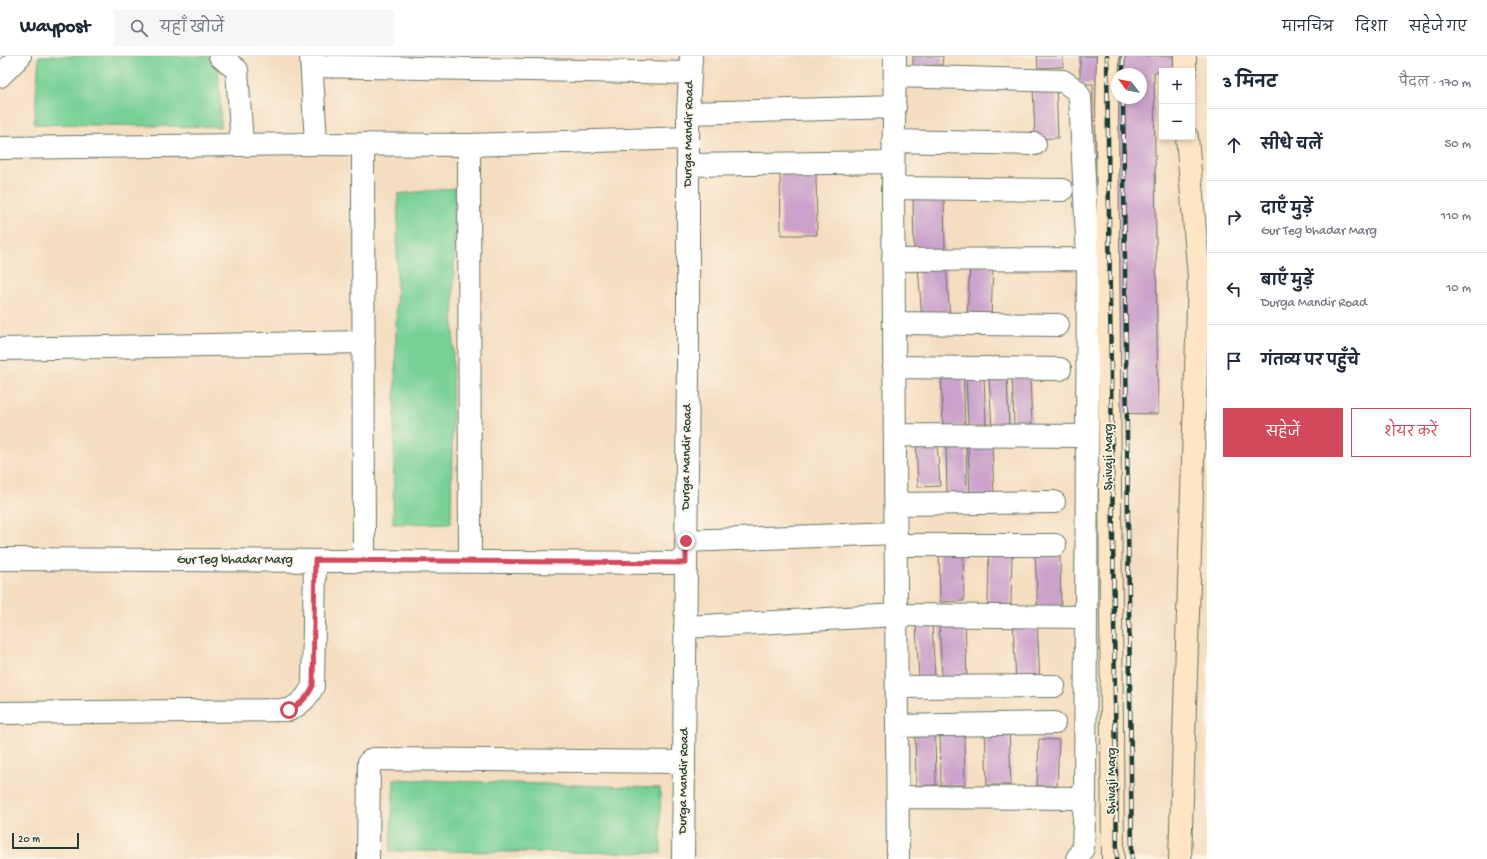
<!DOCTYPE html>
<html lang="hi">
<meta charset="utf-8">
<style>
body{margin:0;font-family:"Gochi Hand","Playpen Sans Deva",sans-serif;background:#f6f6f7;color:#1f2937}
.controls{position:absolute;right:12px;top:12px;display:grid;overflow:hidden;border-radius:0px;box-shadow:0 2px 6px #0003}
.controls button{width:36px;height:36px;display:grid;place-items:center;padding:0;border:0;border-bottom:1px solid #e0e1e3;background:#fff;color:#1f2937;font:20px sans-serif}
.compass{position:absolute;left:1111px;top:12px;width:36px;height:36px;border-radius:50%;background:#fff;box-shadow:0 2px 6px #0003;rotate:302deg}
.scale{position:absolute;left:12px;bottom:10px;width:67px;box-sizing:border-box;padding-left:4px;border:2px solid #1f3d34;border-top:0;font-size:11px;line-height:14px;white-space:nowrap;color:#1f3d34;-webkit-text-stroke:3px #fcf5e5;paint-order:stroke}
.stop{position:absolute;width:12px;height:12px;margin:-9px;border:3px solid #d1495b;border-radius:50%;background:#fff}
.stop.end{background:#d1495b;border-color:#fff;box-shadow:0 1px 4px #0008}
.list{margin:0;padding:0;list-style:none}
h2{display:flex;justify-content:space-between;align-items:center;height:52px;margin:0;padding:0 16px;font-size:17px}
h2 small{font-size:13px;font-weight:400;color:#747a83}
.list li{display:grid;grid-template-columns:26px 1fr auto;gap:12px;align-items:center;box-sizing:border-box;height:72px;padding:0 16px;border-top:1px solid #e0e1e3}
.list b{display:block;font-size:15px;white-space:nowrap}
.list p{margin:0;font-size:13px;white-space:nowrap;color:#747a83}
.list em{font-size:13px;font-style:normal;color:#747a83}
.actions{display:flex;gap:8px;padding:12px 16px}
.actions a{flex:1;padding:9px 0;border:1px solid #d1495b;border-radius:0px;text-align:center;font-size:14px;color:#d1495b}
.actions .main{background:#d1495b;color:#fff}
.icon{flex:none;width:22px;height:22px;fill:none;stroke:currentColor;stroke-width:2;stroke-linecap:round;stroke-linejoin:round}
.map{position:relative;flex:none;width:1207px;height:803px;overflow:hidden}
header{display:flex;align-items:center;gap:24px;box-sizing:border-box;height:56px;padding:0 20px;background:#fff;border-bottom:1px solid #e0e1e3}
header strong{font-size:19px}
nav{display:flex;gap:22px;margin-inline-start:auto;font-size:14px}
.search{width:280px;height:36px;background:#f6f6f7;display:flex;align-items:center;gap:10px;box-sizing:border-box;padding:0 14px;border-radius:0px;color:#747a83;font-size:15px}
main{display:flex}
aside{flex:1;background:#fff}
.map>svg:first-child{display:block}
.green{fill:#77d096;stroke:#4b8665}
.building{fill:#cba2cb;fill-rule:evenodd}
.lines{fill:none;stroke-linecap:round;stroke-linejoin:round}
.street-casing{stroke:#6a7565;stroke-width:24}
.secondary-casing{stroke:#6a7565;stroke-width:24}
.street{stroke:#fff;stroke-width:22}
.secondary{stroke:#fde5c5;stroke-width:22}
.rail-casing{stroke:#1f3d34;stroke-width:4.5}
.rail{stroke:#fcf5e5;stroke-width:3;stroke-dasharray:9;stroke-linecap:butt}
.route{stroke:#d1495b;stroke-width:5}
.labels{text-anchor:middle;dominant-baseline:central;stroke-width:3.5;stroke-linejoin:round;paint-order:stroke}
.street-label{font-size:13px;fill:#1f3d34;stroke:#fcf5e5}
</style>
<header>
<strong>Waypost</strong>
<div class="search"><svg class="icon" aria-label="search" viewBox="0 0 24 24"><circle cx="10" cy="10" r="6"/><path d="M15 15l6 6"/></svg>यहाँ खोजें</div>
<nav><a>मानचित्र</a><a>दिशा</a><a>सहेजे गए</a></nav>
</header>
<main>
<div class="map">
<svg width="1207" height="803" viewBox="0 0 1207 803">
<rect width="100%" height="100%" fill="#fcf5e5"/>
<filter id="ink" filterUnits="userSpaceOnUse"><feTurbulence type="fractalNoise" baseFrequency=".025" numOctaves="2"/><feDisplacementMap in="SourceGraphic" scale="8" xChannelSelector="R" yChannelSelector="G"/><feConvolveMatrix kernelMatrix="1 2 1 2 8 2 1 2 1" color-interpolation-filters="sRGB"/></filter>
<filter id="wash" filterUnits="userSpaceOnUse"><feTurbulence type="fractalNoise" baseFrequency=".012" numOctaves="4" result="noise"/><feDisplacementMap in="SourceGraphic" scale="16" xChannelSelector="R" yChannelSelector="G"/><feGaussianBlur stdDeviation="0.9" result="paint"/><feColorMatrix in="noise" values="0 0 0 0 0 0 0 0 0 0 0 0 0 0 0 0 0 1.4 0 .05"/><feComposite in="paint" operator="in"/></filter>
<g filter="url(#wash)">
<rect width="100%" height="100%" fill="#f4ddc0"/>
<path class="green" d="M 39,0 L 218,0 L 221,71 L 34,68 Z
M 455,132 L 451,467 L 393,468 L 398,138 Z
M 394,723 L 660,732 L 661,797 L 390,795 Z"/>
<g id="blocks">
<path class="building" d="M 913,0 L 943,0 L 942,9 L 913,10 Z
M 1037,0 L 1063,0 L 1063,11 L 1038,12 Z
M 1080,0 L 1176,0 L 1176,15 L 1154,16 L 1158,358 L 1094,357 L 1093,28 L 1080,28 ZM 1117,18 L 1141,18 L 1141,42 L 1117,42 Z
M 1056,27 L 1058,82 L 1035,83 L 1033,28 Z
M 816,115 L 817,179 L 781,179 L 780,116 Z
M 944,141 L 945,195 L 914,196 L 913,142 Z
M 946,208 L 950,262 L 922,264 L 918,210 Z
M 970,209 L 993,210 L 991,262 L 967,261 Z
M 963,314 L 965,370 L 943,371 L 941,315 Z
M 984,318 L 986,370 L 968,371 L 966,319 Z
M 1007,319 L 1009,372 L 992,373 L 989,320 Z
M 1030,319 L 1032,369 L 1014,370 L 1012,320 Z
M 966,384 L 967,441 L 947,441 L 946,385 Z
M 992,385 L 994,441 L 970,442 L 968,386 Z
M 937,386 L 940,430 L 918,431 L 916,387 Z
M 963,491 L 964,545 L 940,546 L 939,492 Z
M 989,496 L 1012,496 L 1011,549 L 988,549 Z
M 1060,498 L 1061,556 L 1038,557 L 1035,499 Z
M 1037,563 L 1040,626 L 1016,628 L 1013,564 Z
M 965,564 L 967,623 L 942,623 L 939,565 Z
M 932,568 L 935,623 L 919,624 L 916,569 Z
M 1009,670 L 1011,729 L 987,729 L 985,671 Z
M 964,673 L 965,729 L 941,729 L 940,674 Z
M 915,674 L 935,674 L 936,729 L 916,730 Z
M 1039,683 L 1059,684 L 1057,730 L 1037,730 Z"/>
</g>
</g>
<g filter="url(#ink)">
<use href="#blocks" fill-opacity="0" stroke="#6a7565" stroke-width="1"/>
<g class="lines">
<defs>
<path id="street" d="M 220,0 L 237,14 L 242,89
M 311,0 L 316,88
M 895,0 L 893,132 L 898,803
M 312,10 L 690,17
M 0,20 L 20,0
M 895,20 L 1063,25 L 1076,34 L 1080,41 L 1088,203 L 1085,742 L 1083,792 L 1077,803
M 688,57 L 895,51
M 893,85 L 1035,88
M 363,88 L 364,505
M 469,89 L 470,505
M 0,92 L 316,88 L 469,89 L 688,82
M 688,109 L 893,106
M 893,132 L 1062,134
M 893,204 L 1088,203
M 894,267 L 1058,269
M 0,293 L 364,286
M 894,311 L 1060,313
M 895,379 L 1087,380
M 896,448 L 1054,446
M 686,485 L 896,477
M 896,489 L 1055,489
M 0,503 L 686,507
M 685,571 L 897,559 L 1086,561
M 897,631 L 1054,630
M 0,657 L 289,654 C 301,648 307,642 313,630 L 315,505
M 897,670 L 1054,667
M 898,741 L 1085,742
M 368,803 L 369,706 L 373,703 L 684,706
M 683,803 L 688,314 L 688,57 L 691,0"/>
<path id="secondary" d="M 1108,0 L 1107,62 L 1113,803
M 1185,0 L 1185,15
M 1180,803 L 1199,221 L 1187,81"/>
</defs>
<use href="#street" class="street-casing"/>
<use href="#secondary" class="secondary-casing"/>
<use href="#street" class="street"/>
<use href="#secondary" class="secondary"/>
<defs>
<path id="rail" d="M 1107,0 L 1117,803
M 1123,0 L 1123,18
M 1123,42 L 1132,803"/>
</defs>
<use href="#rail" class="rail-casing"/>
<use href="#rail" class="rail"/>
</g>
</g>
<g class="lines" filter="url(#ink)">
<path class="route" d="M 289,654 C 301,648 307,642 313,630 L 315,504 L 686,507 L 686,485"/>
</g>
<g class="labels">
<g class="street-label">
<text transform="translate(689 78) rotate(-89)">Durga Mandir Road</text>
<text transform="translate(687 401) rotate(-89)">Durga Mandir Road</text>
<text transform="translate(1109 401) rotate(-90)">Shivaji Marg</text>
<text x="235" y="504">Gur Teg bhadar Marg</text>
<text transform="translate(684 725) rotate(-89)">Durga Mandir Road</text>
<text transform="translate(1112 725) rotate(-90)">Shivaji Marg</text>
</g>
</g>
</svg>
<div class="controls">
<button>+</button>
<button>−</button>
</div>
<svg class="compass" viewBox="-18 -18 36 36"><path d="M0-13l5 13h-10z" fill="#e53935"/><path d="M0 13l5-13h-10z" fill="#747a83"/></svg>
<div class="scale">20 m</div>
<div class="stop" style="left:289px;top:654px"></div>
<div class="stop end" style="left:686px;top:485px"></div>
</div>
<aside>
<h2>3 मिनट<small>पैदल · 170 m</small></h2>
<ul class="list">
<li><svg class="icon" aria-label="ahead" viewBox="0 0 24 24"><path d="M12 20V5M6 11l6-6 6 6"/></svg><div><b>सीधे चलें</b></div><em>50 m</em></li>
<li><svg class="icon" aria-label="right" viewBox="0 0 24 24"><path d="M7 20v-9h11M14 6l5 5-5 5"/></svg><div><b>दाएँ मुड़ें</b><p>Gur Teg bhadar Marg</p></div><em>110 m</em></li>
<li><svg class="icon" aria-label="left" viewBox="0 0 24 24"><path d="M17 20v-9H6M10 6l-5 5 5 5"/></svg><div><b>बाएँ मुड़ें</b><p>Durga Mandir Road</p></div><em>10 m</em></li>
<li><svg class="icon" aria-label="arrive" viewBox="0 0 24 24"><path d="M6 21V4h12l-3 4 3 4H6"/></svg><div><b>गंतव्य पर पहुँचे</b></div></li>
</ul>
<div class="actions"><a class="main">सहेजें</a><a>शेयर करें</a></div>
</aside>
</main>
